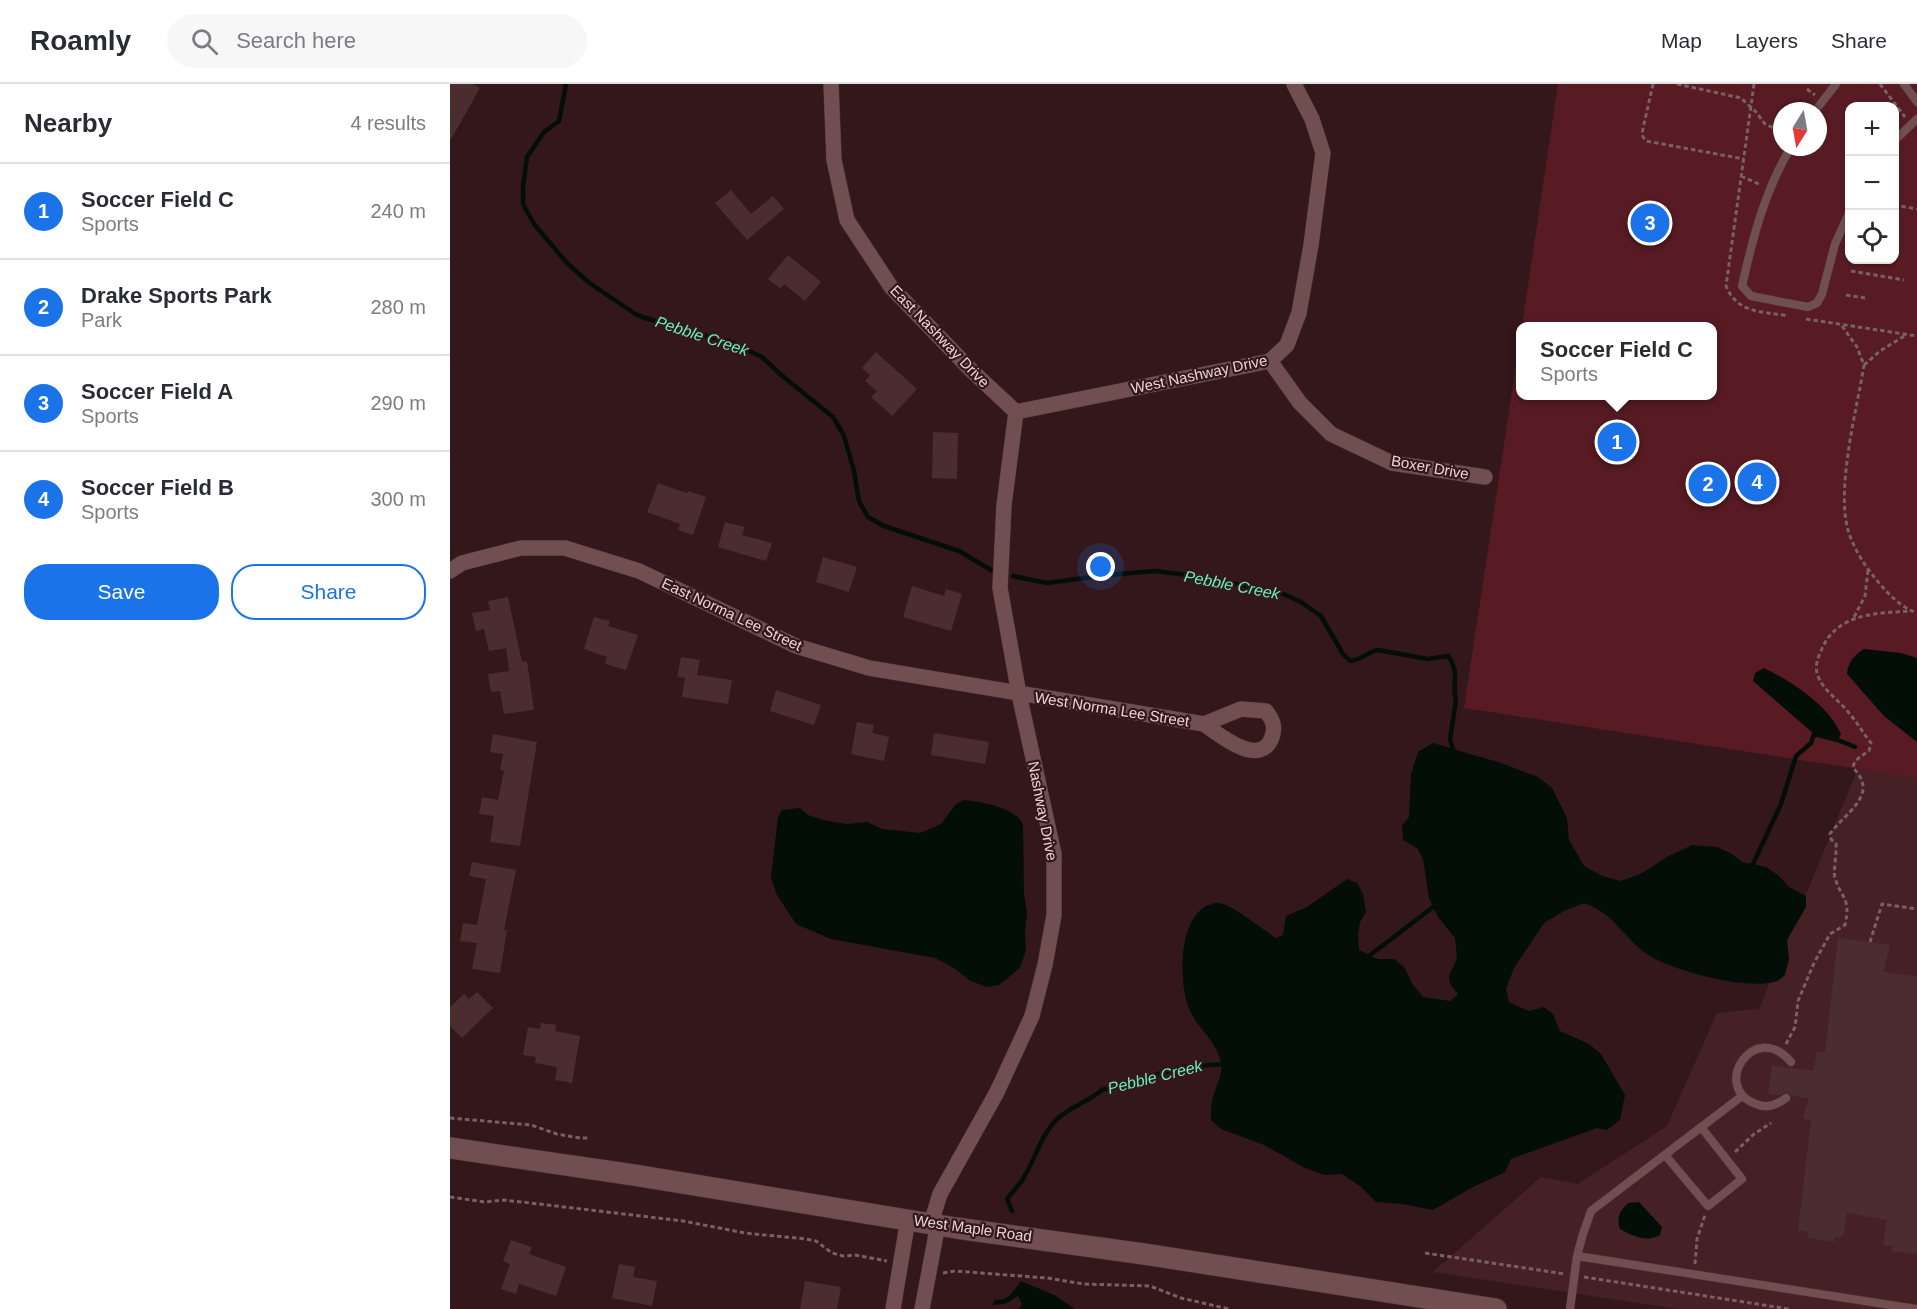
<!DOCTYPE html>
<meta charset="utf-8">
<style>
body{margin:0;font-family:Arial,sans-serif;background:#f7f7f7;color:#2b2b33}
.controls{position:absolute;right:18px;top:18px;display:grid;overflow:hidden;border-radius:12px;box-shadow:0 2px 4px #0004}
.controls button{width:54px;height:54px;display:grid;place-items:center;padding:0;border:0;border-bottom:2px solid #e1e1e2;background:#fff;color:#2b2b33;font:30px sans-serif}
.compass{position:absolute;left:1323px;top:18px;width:54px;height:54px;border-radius:50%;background:#fff;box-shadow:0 2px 4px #0004;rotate:191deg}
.you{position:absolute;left:651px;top:483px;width:21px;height:21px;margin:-15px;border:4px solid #fff;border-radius:50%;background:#1a73e8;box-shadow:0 0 0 9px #1a73e833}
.badge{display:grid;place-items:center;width:39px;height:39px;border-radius:50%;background:#1a73e8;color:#fff;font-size:20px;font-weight:700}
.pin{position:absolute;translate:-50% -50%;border:3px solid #fff;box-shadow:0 2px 6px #0006}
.popup{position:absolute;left:1066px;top:238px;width:201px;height:78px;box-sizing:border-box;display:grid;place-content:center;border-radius:12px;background:#fff;filter:drop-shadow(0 2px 4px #0005);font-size:20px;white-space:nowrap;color:#7c7c81}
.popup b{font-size:22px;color:#2b2b33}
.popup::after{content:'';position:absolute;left:50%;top:100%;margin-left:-12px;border:12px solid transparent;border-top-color:#fff}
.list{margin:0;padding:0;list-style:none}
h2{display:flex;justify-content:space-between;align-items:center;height:78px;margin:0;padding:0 24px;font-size:26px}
h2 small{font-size:20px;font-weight:400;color:#7c7c81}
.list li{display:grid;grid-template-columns:39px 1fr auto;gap:18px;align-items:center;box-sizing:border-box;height:96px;padding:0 24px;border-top:2px solid #e1e1e2}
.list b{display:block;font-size:22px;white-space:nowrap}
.list p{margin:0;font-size:20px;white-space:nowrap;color:#7c7c81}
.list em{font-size:20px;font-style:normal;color:#7c7c81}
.actions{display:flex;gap:12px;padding:18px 24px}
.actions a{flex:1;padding:14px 0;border:2px solid #1a73e8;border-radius:24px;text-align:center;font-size:21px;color:#1a73e8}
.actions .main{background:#1a73e8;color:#fff}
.icon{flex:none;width:33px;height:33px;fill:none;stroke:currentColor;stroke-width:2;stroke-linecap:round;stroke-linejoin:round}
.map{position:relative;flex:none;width:1467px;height:1225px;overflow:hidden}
header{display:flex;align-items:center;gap:36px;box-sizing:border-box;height:84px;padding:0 30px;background:#fff;border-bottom:2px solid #e1e1e2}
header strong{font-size:28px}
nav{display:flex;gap:33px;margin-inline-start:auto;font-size:21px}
.search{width:420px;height:54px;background:#f7f7f7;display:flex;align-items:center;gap:15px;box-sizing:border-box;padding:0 21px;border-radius:33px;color:#7c7c81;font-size:22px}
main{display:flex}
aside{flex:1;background:#fff}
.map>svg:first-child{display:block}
.built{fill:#452125}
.green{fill:#581b24;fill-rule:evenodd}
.water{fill:#030e08}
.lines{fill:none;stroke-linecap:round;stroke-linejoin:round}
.stream{stroke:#030e08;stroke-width:4.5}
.building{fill:#4b2d2f}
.service-casing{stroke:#4c3537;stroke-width:9}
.minor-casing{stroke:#4c3537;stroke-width:16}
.secondary-casing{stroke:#4c3537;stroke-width:22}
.path{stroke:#796062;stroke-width:3;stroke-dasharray:4.5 3;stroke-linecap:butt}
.service{stroke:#714f51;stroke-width:8}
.minor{stroke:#714f51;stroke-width:15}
.secondary{stroke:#714f51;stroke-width:21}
.labels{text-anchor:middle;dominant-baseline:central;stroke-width:4.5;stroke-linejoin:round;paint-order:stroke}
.street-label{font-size:15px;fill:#e9d5d6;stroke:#34171a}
.water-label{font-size:16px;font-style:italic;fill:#66f3bb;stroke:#34171a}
</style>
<header>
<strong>Roamly</strong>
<div class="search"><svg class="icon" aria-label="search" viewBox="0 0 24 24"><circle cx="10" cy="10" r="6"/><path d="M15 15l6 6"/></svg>Search here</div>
<nav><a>Map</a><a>Layers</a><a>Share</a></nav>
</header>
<main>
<aside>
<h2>Nearby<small>4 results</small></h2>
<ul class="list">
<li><span class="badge">1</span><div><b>Soccer Field C</b><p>Sports</p></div><em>240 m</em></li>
<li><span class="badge">2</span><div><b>Drake Sports Park</b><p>Park</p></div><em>280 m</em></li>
<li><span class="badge">3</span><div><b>Soccer Field A</b><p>Sports</p></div><em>290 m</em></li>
<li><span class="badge">4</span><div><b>Soccer Field B</b><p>Sports</p></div><em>300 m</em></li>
</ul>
<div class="actions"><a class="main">Save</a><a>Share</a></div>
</aside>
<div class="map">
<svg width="1467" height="1225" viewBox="0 0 1467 1225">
<rect width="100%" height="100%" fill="#34171a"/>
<path class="built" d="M 1408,684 L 1467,694 L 1467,1225 L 1228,1225 L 983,1188 L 1091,1093 L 1128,1100 L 1217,1042 L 1267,929 L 1309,925 Z"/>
<path class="green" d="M 1108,0 L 1467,0 L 1467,694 L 1014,624 L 1071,248 L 1071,312 L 1263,312 L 1263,242 L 1072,242 ZM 1400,22 L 1444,22 L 1444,176 L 1400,176 ZM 1332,27 L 1368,27 L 1368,63 L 1332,63 Z"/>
<path class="water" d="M 1414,565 L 1451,569 L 1467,574 L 1467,658 L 1434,632 L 1397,590 C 1398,578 1404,571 1414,565 Z
M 1314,584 C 1341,597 1379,622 1391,650 L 1388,656 L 1364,650 L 1303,597 L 1305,589 Z
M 983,659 L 1051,679 L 1088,693 L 1102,704 L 1117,734 L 1119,756 L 1134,782 L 1152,792 L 1171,797 L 1190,790 L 1219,772 L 1242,761 L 1267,763 L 1282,770 L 1292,778 L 1316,783 L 1328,791 L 1339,803 L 1356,812 L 1356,823 L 1337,856 L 1339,875 L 1335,891 C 1332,894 1328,897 1324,898 C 1296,906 1217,886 1194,868 C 1171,850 1164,830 1134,819 L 1114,827 L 1094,839 L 1064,884 L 1056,905 L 1059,918 L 1079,927 L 1094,923 L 1103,930 L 1110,947 L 1139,960 L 1151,970 L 1175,1011 L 1170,1036 L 1157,1046 L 1147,1044 L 1061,1075 L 1055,1088 L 1021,1104 L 983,1126 L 952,1120 L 926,1118 L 910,1102 L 892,1090 L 875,1091 L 855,1084 L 814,1061 L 771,1045 L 761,1036 C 761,1030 761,1024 762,1018 C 764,1004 773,994 771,979 C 767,957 747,944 739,925 C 728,898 727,821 768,819 C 781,819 813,846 826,854 L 833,851 L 836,832 L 857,823 L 897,795 L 907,799 L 913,810 L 916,828 L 910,838 L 908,850 L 909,866 L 927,875 L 944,875 L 954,883 L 963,901 L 973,913 L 1000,917 L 1008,910 L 1000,900 L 999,892 L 1007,874 L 1005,854 L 988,833 L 979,814 L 973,775 L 967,764 L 953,756 L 952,741 L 959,733 L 961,690 L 968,668 Z
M 514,716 C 532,718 564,723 573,740 L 574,809 L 577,829 L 575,849 L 576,866 L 570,884 L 549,901 L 536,903 L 519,896 L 504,884 L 485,874 L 381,855 L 346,840 L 327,811 L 321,794 L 328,733 L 332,726 L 350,724 L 358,731 L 373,736 L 397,740 L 417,738 L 432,745 L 470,749 L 491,740 L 506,720 Z
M 1189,1118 L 1212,1143 L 1210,1151 C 1196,1159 1183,1152 1170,1145 C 1166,1133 1170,1127 1178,1119 Z
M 571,1197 L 604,1211 L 625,1225 L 569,1225 L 572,1220 L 568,1212 L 555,1220 L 542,1221 L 545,1216 C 559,1217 563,1207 571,1197 Z"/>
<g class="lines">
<path class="stream" d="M 116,0 L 109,37 L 94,48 L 77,73 L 73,103 L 73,120 L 84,140 L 116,178 L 138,198 L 187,231 L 235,247 L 279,257 L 312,273 L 330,290 L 383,333 L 394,352 L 404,387 L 409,417 L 418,433 L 434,442 L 509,467 L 541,486
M 563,492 L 597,499 L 658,491 L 705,487 L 737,491 L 829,508 L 851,518 L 871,532 L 893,570 L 900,577 C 912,576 918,568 928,566 L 978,575 L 998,572 C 1011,590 1001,600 1006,616 L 1000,655 L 1004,669
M 1303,780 L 1331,720 L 1346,672 L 1361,659 L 1364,650 L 1388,656 L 1405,663
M 915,875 L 987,820
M 562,1127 L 557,1115 C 562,1108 570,1101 574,1093 C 586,1074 590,1053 606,1036 C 619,1023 638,1018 652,1006 L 733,983 L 777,980"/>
</g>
<path class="building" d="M 0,0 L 23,0 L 30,4 L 0,57 Z
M 281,106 L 301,130 L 323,112 L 334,125 L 297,156 L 265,119 Z
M 338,171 L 371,198 L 355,217 L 334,200 L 331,205 L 318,195 Z
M 426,268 L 467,305 L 442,332 L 421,313 L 427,307 L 415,297 L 420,291 L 412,284 Z
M 483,348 L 508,349 L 507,395 L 482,394 Z
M 208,399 L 237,409 L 238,407 L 256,413 L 243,451 L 228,446 L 230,440 L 197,428 Z
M 275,438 L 295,443 L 292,451 L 322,459 L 316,477 L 268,463 Z
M 373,473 L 407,483 L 399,508 L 366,498 Z
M 462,502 L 494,512 L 496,505 L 512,510 L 501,547 L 453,533 Z
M 58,513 L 72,578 L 77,577 L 84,626 L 54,630 L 50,607 L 41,608 L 38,590 L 59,587 L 56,564 L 39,567 L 34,545 L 26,547 L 22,529 L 40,526 L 38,517 Z
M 144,533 L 160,537 L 158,542 L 188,551 L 176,586 L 155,580 L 157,573 L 134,565 Z
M 231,573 L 250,576 L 247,591 L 282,596 L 278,620 L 232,613 L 235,594 L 227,593 Z
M 326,606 L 371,621 L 364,641 L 320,627 Z
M 407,638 L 424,641 L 422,649 L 439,653 L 434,677 L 401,670 Z
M 484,649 L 539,658 L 535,680 L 481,671 Z
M 43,650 L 87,658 L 70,762 L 40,758 L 44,732 L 29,730 L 32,713 L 48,716 L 54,687 L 50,686 L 53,670 L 40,668 Z
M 22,778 L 66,786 L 54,846 L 57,846 L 50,889 L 22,885 L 27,859 L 10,857 L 13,839 L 27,841 L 36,795 L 19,792 Z
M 1388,854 L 1440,861 L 1433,888 L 1467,892 L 1467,1170 L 1442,1167 L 1443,1162 L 1433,1161 L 1437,1136 L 1397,1129 L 1393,1153 L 1385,1153 L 1384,1158 L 1357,1154 L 1358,1148 L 1348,1146 L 1361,1036 L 1353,1035 L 1359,1014 L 1342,1012 L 1336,1008 L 1330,1011 L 1318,1010 L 1322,981 L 1363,987 L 1367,968 L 1375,968 Z
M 27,908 L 43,924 L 12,954 L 0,942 L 0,923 L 14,910 L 19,915 Z
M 91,939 L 106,941 L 105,947 L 130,952 L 122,999 L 105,996 L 107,983 L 85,979 L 86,973 L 73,971 L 78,943 L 90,945 Z
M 61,1156 L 82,1163 L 79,1170 L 116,1183 L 106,1212 L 69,1200 L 66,1210 L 51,1205 L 60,1180 L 53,1177 Z
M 169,1180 L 185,1183 L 183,1193 L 207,1197 L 202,1222 L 162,1214 Z
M 355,1197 L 391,1203 L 387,1225 L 350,1225 Z"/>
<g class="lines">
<defs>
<path id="service" d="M 1454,0 L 1467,18
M 1365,27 L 1386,0
M 1444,57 L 1467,35
M 1341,63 C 1315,106 1303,153 1292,202 L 1301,212 L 1358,223 L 1367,219 L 1372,210 L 1385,160 L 1400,127
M 1336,1014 C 1327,1021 1317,1025 1306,1020 C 1260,1004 1304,934 1341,978
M 1215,1071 L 1258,1122 L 1292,1095 L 1251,1043
M 1127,1172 L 1133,1150 L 1141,1127 L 1292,1012
M 1120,1225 L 1127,1172 L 1466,1225"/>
<path id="minor" d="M 381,0 L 384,76 L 397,136 L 441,203 L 521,286 L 566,328
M 820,277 L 850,319 L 881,350 L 942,379 L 1035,393
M 566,328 L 820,277 L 837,261 L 849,229 L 861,161 L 873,69 L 862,35 L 844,0
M 0,487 L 12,479 L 71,464 L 115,464 L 189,487 L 346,562 L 419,584 L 754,640 C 769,651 811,685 822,653 C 826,642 822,635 816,627 L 791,625 L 754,640
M 481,1139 L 490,1110 L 547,1008 L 582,932 L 595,881 L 604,831 L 604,770 L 569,610 L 550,504 L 554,421 L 566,328
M 443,1225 L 458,1135
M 472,1225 L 488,1140"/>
<path id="secondary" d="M 0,1064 L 184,1091 L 506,1144 L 694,1170 L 1046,1225"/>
</defs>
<use href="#service" class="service-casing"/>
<use href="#minor" class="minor-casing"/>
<use href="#secondary" class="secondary-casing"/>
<path class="path" d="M 1203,0 L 1192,49 L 1193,53 L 1196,57 L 1294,75
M 1227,0 L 1291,14 L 1306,28 L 1315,40 L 1332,48
M 1304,0 L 1276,202 C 1288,230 1311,227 1338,232
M 1430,0 L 1455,33
M 1357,5 L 1365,11
M 1291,92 L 1311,101
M 1444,121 L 1467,125
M 1401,187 L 1454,196
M 1396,211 L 1415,214
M 1356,235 L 1467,252
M 1392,242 L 1407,263 L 1414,281 C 1407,325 1386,403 1398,446 C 1403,463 1414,481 1425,494 C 1437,509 1449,522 1467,529
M 1414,281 L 1430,267 L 1456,251
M 1404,533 L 1415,512 L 1418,486
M 1420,858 L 1432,820 L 1467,825
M 1336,960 L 1345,943 L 1348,917 L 1364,879 L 1380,850 L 1395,841 C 1401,814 1392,816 1385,794 C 1383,789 1387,767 1386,760 L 1381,755 L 1380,750 C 1393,730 1431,711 1403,684 C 1404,675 1412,672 1419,667 L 1421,659 C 1413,649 1407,638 1399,629 C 1389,616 1371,605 1367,589 C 1365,582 1368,573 1371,567 C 1386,529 1426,529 1462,527
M 0,1034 L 81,1041 L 107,1050 L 130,1054 L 140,1054
M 1285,1068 L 1304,1050 L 1321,1039
M 0,1113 L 35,1118 L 54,1116 L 132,1125 L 233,1137 L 295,1149 L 356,1155 L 366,1157 L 382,1169 L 393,1172 L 405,1171 L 437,1177
M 975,1169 L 1115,1190
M 1245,1180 L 1247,1155 L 1255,1131
M 493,1189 L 505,1187 L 597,1194 L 634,1200 L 700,1202 L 731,1214 L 779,1225
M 1134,1193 L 1339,1225"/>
<use href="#service" class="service"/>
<use href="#minor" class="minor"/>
<use href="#secondary" class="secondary"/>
</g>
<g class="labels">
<g class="street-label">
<text transform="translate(490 252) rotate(46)">East Nashway Drive</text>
<text transform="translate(749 290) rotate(-12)">West Nashway Drive</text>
<text transform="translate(980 383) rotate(10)">Boxer Drive</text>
<text transform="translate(282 530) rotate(25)">East Norma Lee Street</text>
<text transform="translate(662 625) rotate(9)">West Norma Lee Street</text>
<text transform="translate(593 727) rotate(79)">Nashway Drive</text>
<text transform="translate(523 1144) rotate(8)">West Maple Road</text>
</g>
<g class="water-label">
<text transform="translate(252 252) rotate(18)">Pebble Creek</text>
<text transform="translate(782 501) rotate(11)">Pebble Creek</text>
<text transform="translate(705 993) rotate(-14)">Pebble Creek</text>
</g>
</g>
</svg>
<div class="controls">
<button>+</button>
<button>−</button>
<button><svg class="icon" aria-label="locate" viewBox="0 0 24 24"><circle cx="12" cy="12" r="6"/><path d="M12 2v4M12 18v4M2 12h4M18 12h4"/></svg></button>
</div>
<svg class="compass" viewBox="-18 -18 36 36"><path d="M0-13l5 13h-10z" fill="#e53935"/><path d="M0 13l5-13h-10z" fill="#7c7c81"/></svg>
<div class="you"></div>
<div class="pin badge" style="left:1167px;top:358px">1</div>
<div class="popup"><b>Soccer Field C</b>Sports</div>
<div class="pin badge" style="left:1258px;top:400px">2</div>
<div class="pin badge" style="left:1200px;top:139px">3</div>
<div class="pin badge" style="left:1307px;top:398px">4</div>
</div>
</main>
